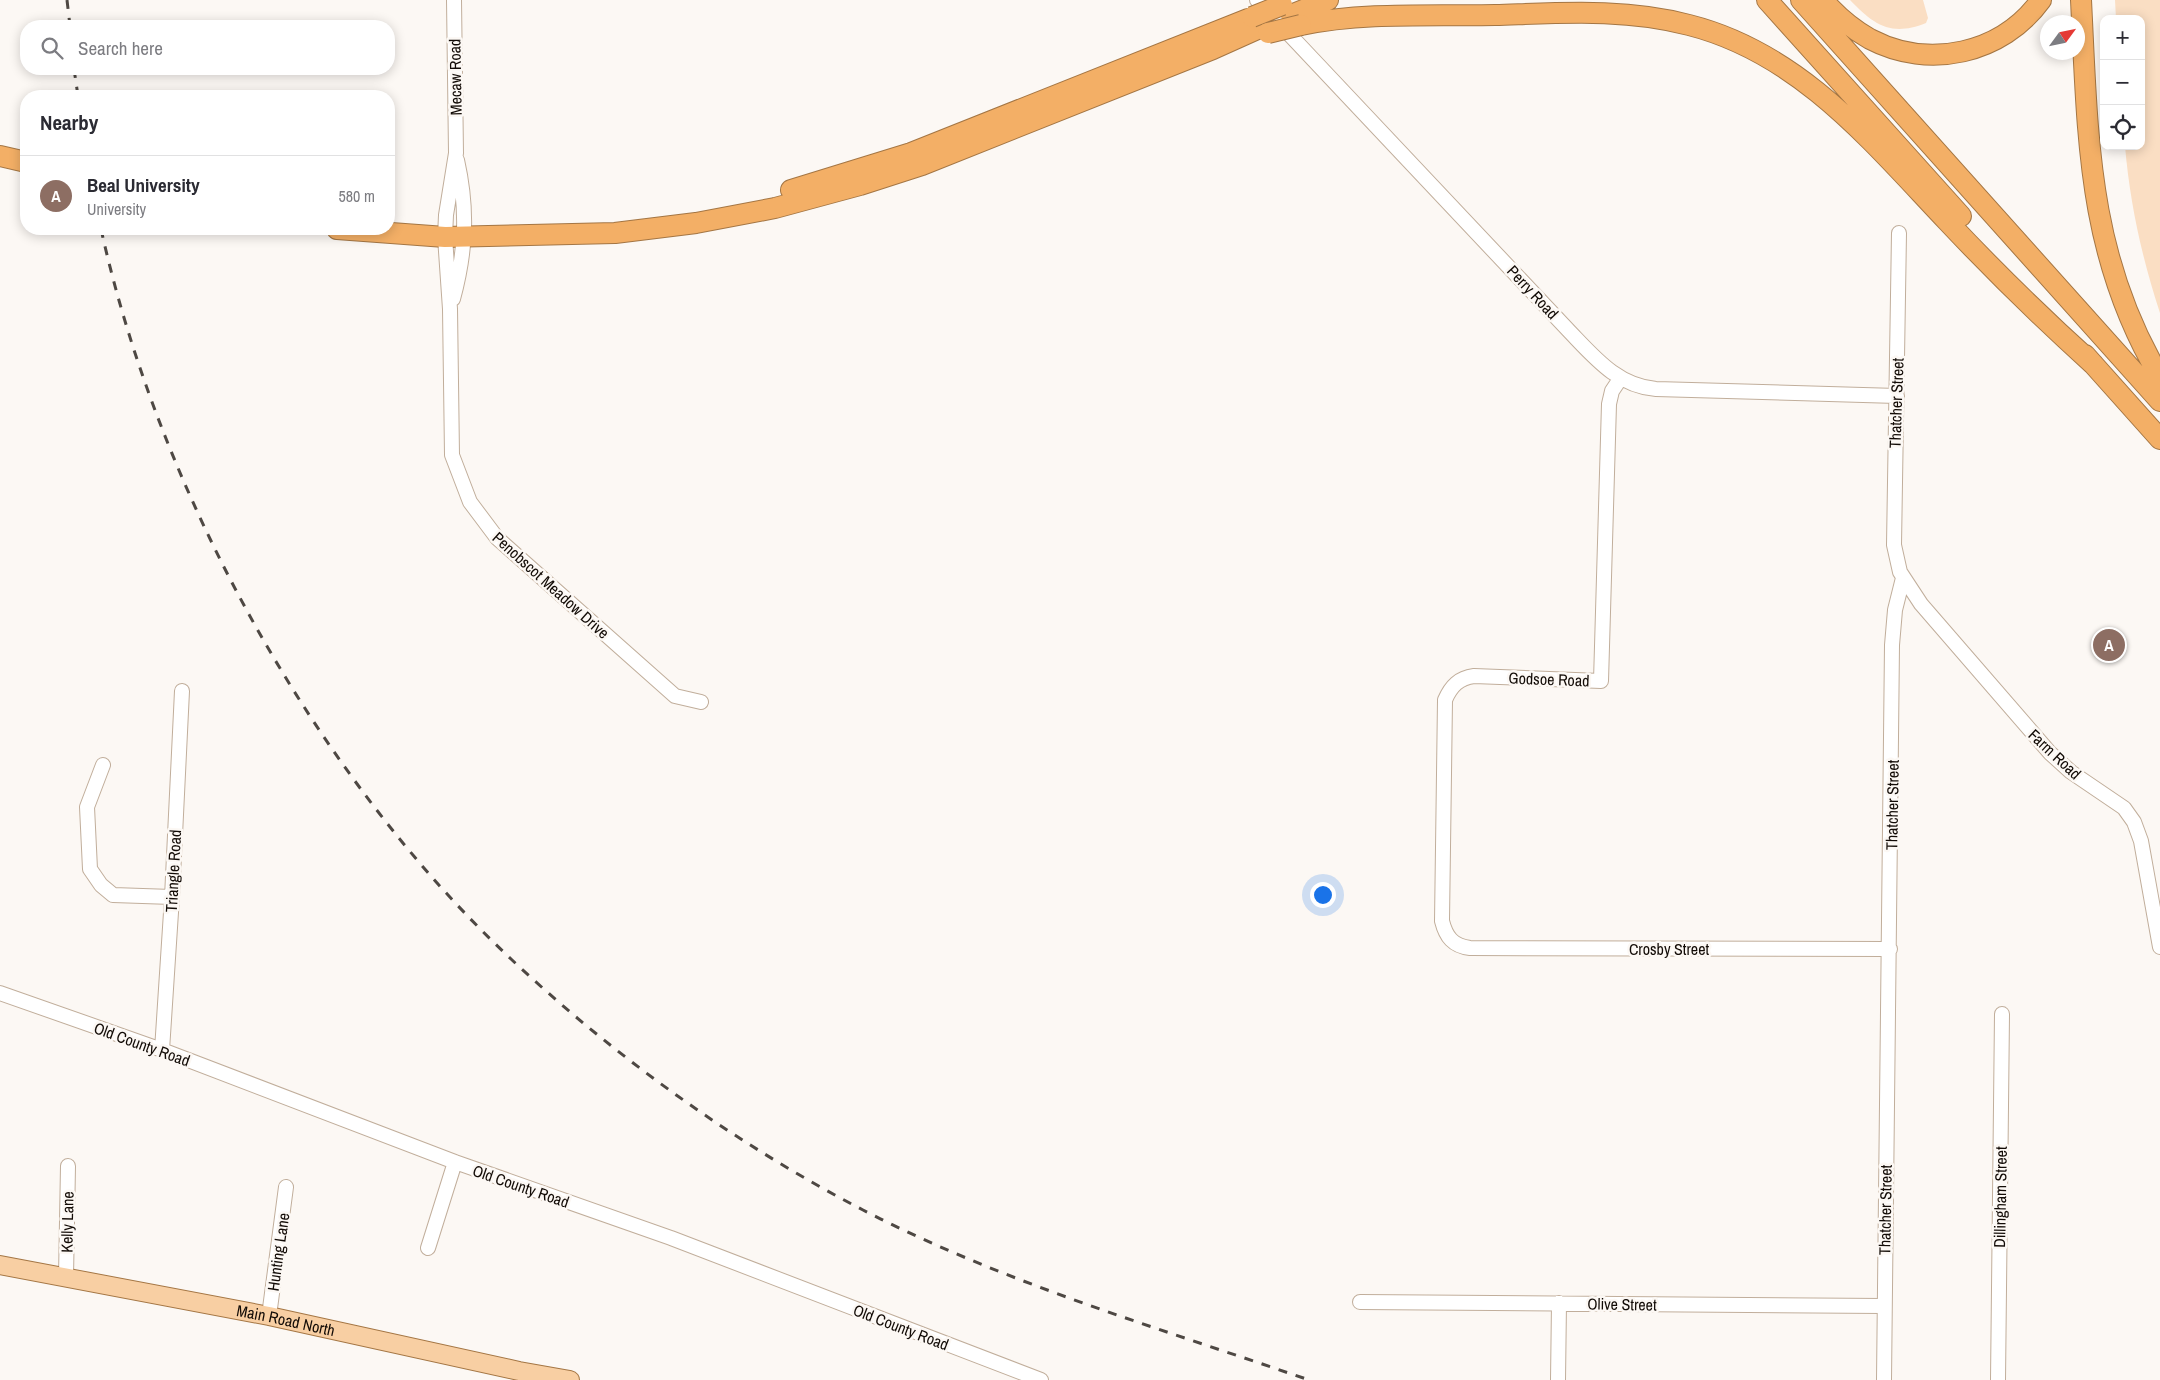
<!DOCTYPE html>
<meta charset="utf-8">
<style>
body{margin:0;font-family:"Archivo Narrow",sans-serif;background:#f2f2f3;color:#2b2b33}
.controls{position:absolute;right:15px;top:15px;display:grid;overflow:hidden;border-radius:10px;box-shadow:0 2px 12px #0003}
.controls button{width:45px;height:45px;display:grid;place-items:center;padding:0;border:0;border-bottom:1px solid #e1e1e2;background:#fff;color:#2b2b33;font:25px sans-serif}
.compass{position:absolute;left:2040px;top:15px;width:45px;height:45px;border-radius:50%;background:#fff;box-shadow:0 2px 12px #0003;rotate:57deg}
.you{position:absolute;left:1322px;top:894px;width:18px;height:18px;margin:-12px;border:4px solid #fff;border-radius:50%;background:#1a73e8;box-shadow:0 0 0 8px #1a73e833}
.badge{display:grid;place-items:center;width:32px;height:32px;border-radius:50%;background:#d93025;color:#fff;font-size:16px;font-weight:700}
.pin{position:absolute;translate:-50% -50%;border:2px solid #fff;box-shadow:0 1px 5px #0006}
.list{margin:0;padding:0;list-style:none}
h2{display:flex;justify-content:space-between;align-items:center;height:65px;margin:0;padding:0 20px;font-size:21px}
h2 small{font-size:16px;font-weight:400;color:#7c7c81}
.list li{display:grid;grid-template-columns:32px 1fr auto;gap:15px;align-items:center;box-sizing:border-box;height:80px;padding:0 20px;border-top:1px solid #e1e1e2}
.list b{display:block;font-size:19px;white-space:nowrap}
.list p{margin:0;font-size:16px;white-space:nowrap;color:#7c7c81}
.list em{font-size:16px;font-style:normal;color:#7c7c81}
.icon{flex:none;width:28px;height:28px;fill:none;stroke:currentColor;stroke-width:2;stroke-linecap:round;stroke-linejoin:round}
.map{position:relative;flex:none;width:2160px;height:1380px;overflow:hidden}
.search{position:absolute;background:#fff;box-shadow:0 2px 12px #0003;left:20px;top:20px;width:375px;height:55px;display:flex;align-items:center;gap:12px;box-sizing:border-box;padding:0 18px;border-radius:20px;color:#7c7c81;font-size:19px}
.panel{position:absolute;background:#fff;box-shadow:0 2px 12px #0003;left:20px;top:90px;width:375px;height:145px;border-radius:20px}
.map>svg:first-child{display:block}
.green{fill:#fadec3}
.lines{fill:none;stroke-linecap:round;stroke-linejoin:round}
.minor-casing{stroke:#c1ae9b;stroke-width:16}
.major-casing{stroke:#a47644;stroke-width:20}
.highway-casing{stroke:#a47644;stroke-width:22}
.minor{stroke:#fff;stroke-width:14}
.major{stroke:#f8cfa3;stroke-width:18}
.highway{stroke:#f3af66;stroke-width:20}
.rail{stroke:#4e4843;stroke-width:3;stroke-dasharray:9 9;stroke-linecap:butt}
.highway-bridge-casing{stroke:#a47644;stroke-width:22;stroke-linecap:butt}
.highway-bridge{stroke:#f3af66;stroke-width:20}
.labels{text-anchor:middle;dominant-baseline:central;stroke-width:5;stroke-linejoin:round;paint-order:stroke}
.street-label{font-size:16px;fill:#120b06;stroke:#fcf8f4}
</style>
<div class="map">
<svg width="2160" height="1380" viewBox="0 0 2160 1380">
<rect width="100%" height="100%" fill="#fcf8f4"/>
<path class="green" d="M 1850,0 L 1923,0 L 1928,18 L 1926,23 C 1891,37 1874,25 1850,0 Z
M 2115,0 L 2160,0 L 2160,313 C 2142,258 2130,204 2125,146 L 2141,146 L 2141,19 L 2116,19 Z"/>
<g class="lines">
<defs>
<path id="minor" d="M 454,0 L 456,153 L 446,215 L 445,237 L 450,309 L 452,455 L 470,502 L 497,538 L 675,696 L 701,702
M 1257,0 L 1570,332 C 1595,358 1618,386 1656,389 L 1897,396
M 1899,233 L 1894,545 L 1900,572 L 1921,604 L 2050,753 L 2071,772 L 2124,808 L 2134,822 L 2141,841 L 2160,947
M 453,299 C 466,251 468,209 457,160
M 1620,379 L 1612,391 L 1609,404 L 1601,681 L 1474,676 C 1459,678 1451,686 1445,700 L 1442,921 C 1446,937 1453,946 1470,948 L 1890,949
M 103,765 L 87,807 L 90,869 L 101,885 L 113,895 L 172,897
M 0,993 L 162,1050 L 455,1162 L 671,1238 L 1041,1380
M 162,1050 L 172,897 L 182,691
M 428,1248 L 455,1162
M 66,1277 L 68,1166
M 1360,1302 L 1883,1306
M 269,1316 L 286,1187
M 1558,1380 L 1559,1303
M 1884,1380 L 1892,645 L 1895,610 L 1903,578
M 1998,1380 L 2002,1014"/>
<g id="major">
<path id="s1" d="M 0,1265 L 269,1316 L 519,1371 L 570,1380"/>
</g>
<path id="highway" d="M 1767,0 L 1961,216
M 1801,0 L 2160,401
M 1823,0 C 1836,15 1852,29 1870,39 C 1929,70 2002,54 2041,0
M 2081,0 C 2088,137 2087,255 2160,377
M 1291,15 L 1328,0
M 1301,25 C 1362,12 1432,16 1495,15 C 1560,13 1626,8 1689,25 C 1800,53 1872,142 1947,221 C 1994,271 2042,318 2093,364
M 0,156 L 26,162
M 791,190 L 911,153 L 1248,19
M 337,229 L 445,237 L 615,233 L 696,223 L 775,208 L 860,185 L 922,165 L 1213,49 L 1262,27
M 2085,355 L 2160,439"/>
</defs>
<use href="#minor" class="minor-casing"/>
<use href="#major" class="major-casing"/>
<use href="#highway" class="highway-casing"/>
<use href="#minor" class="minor"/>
<use href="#major" class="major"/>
<use href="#highway" class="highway"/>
<path class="rail" d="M 67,0 L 70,26
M 74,69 L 78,96
M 101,229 C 159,492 314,774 511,959 C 615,1057 736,1144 863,1210 C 1004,1283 1159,1328 1309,1380"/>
<defs>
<path id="highway-bridge" d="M 1252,17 L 1282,5
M 1268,33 L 1301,25"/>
</defs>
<use href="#highway-bridge" class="highway-bridge-casing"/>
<use href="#highway-bridge" class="highway-bridge"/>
</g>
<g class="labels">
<g class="street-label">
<text transform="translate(455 77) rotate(-91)">Mecaw Road</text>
<text transform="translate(1533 292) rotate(47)">Perry Road</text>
<text transform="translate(1896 403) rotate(-88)">Thatcher Street</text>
<text transform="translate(551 585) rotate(42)">Penobscot Meadow Drive</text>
<text transform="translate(1549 679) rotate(2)">Godsoe Road</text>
<text transform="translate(2055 754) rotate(43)">Farm Road</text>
<text transform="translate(1892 805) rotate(-89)">Thatcher Street</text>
<text transform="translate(173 871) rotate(-87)">Triangle Road</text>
<text x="1669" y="949">Crosby Street</text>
<text transform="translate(142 1044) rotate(20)">Old County Road</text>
<text transform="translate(521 1186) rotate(19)">Old County Road</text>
<text transform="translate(2000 1197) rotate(-89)">Dillingham Street</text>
<text transform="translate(1885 1210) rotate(-89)">Thatcher Street</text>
<text transform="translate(67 1222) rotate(-89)">Kelly Lane</text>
<text transform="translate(278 1252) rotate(-82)">Hunting Lane</text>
<text transform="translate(1622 1304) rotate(1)">Olive Street</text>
<text stroke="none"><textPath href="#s1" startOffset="291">Main Road North</textPath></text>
<text transform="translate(901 1327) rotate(21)">Old County Road</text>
</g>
</g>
</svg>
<div class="controls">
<button>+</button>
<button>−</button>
<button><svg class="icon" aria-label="locate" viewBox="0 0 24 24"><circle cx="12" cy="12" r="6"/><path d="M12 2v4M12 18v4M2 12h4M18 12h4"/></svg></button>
</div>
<svg class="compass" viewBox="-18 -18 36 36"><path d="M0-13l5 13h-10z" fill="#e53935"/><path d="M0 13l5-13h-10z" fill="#7c7c81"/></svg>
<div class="you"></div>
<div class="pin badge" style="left:2109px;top:645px;background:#8d6e63">A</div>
<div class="search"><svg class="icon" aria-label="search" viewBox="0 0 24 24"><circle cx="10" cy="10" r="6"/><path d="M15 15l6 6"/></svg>Search here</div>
<section class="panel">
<h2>Nearby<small></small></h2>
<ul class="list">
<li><span class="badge" style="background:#8d6e63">A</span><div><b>Beal University</b><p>University</p></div><em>580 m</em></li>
</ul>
</section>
</div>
